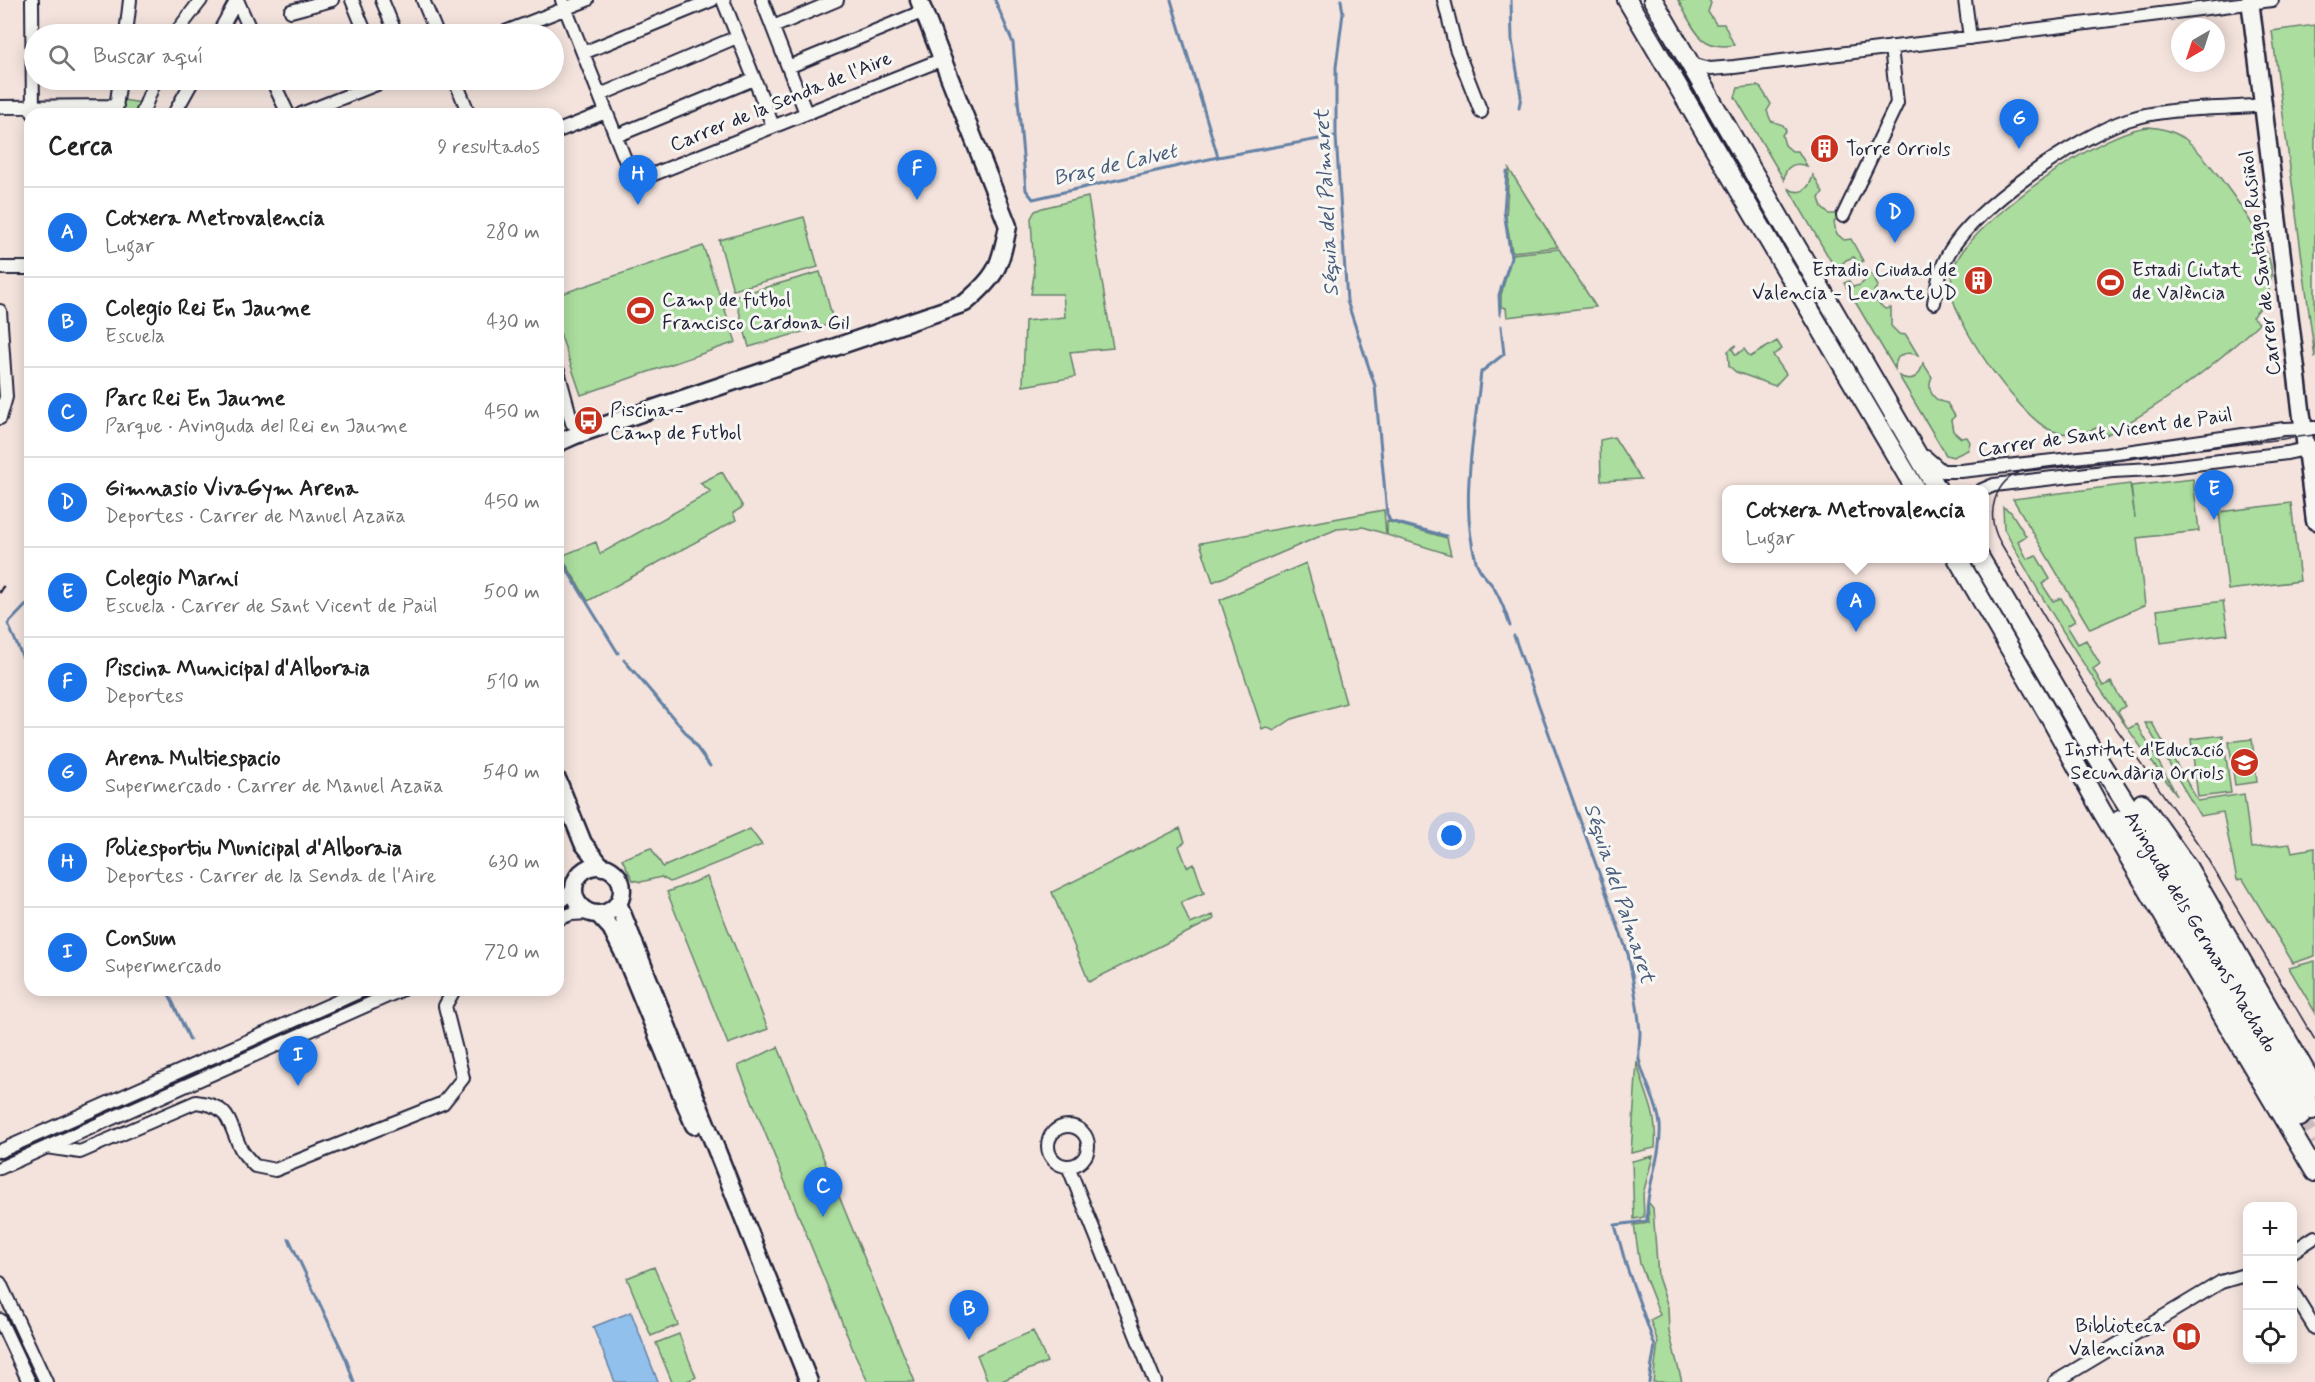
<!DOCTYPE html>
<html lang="es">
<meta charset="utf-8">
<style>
body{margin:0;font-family:Mynerve,sans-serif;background:#f6f6f6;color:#222}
.controls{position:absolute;right:18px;bottom:18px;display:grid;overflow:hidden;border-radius:12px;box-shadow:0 3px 15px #0003}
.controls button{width:54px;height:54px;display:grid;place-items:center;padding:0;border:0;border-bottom:2px solid #e0e0e0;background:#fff;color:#222;font:30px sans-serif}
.compass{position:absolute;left:2171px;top:18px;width:54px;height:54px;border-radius:50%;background:#fff;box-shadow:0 3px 15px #0003;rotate:219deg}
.you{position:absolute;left:1452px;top:836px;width:21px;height:21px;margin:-15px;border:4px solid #fff;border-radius:50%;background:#1a73e8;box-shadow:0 0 0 9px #1a73e833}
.badge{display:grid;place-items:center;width:39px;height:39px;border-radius:50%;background:#1a73e8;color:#fff;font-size:20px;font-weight:700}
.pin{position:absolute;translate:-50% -50px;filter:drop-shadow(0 2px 3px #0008)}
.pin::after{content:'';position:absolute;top:32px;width:21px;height:18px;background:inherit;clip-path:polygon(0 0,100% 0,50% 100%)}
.popup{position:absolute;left:1722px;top:485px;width:267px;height:78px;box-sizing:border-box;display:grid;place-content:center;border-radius:12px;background:#fff;filter:drop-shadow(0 2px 4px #0005);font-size:20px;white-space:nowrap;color:#767676}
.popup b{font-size:22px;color:#222}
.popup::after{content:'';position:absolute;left:50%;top:100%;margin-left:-12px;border:12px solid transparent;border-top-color:#fff}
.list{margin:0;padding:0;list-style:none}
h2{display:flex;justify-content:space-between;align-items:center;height:78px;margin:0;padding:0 24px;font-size:26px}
h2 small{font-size:20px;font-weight:400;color:#767676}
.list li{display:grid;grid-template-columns:39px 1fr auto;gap:18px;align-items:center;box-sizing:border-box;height:90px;padding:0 24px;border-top:2px solid #e0e0e0}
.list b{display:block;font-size:22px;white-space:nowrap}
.list p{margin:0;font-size:20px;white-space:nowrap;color:#767676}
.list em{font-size:20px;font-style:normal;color:#767676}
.icon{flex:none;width:33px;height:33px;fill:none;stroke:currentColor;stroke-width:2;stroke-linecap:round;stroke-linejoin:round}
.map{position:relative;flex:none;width:2315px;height:1382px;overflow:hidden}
.search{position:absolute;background:#fff;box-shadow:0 3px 15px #0003;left:24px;top:24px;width:540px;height:66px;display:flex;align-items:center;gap:15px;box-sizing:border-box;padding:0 21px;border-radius:33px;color:#767676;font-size:22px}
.panel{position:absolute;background:#fff;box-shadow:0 3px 15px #0003;left:24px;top:108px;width:540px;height:888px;border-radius:18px}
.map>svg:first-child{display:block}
.green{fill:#abdd9e;stroke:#66806c;stroke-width:1.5}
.water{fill:#90c0eb;stroke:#6481a5;stroke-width:1.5}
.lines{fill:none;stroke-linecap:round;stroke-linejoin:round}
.stream{stroke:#6481a5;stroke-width:3}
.primary-tunnel{stroke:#cabcbd;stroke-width:18;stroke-dasharray:18 9;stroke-linecap:butt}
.street-casing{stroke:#22223b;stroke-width:16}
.secondary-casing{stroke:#22223b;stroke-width:21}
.primary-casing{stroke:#22223b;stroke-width:22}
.street{stroke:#f6f6f2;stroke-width:12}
.secondary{stroke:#f6f6f2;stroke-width:16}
.primary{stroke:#f6f6f2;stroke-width:18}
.tram{stroke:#22223b;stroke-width:1.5}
.rail{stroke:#22223b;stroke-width:3}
.labels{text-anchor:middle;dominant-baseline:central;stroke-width:6;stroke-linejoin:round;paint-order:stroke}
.street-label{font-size:20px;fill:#22223b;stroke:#f6f6f2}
.poi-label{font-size:20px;fill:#22223b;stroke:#f6f6f2;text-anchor:start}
.water-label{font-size:21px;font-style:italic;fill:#485979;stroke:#f6f6f2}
</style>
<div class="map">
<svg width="2315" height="1382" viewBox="0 0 2315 1382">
<rect width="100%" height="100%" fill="#f4e3dd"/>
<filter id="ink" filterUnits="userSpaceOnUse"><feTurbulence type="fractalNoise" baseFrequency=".0167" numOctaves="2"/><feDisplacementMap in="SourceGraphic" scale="12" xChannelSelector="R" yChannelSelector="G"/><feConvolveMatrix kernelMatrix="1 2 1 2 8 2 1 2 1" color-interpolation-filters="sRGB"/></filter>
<g filter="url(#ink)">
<path class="green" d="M 1678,0 L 1709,0 L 1711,3 L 1708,12 L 1716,24 L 1724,24 L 1734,45 C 1698,51 1694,27 1678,0 Z
M 2315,25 L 2315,358 L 2272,31 Z
M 1757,86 L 1761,88 L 1771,104 L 1767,111 L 1771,121 L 1783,125 L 1786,130 L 1782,135 L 1785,145 L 1792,151 L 1798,151 L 1807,166 C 1795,162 1785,165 1784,180 L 1735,97 L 1738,88 Z
M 122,100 L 142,103 L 140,114 L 126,114 L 120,111 Z
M 2149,127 C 2162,128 2173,131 2184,138 C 2208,156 2267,237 2271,267 C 2273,286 2266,304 2252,317 L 2259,323 C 2212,368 2163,405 2106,435 L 2101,426 C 2085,434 2065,437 2048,429 C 2019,414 1949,319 1951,285 C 1951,275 1954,264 1960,255 C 1986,215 2101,130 2149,127 Z
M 1509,169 L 1558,247 L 1512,252 L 1506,218 Z
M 1813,175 L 1823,193 L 1819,198 L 1822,208 L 1829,214 L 1836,214 L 1838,218 L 1834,222 L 1836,233 L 1844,240 L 1851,239 L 1863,261 L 1859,264 L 1854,257 L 1846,260 L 1840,266 L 1844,272 L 1839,275 L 1789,189 C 1802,196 1810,188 1813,175 Z
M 1088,197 L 1113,348 L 1070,352 L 1075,377 L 1023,386 L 1025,321 L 1065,317 L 1063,294 L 1031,294 L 1034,275 L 1031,218 L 1035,211 L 1042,208 Z
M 804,217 L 818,267 L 733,290 L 719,240 Z
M 703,246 L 736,342 L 581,395 L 558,327 L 558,295 Z
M 1559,249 L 1596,307 L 1507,317 L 1506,308 L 1501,307 L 1501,295 L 1512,254 Z
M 1868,269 L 1878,286 L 1874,291 L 1876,301 L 1885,309 L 1891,308 L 1891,326 L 1899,334 L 1906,335 L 1918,355 C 1905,351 1895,354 1895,369 L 1844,283 L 1849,281 L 1853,287 L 1860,285 L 1867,279 L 1863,272 Z
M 820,272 L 834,323 L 749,347 L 735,296 Z
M 1777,341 L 1782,349 L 1773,355 L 1786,374 L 1775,386 L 1736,372 L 1729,366 L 1728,351 L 1736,345 L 1732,349 L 1736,355 L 1744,349 L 1750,357 Z
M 1923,363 L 1932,377 C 1926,390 1933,401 1947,403 L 1955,416 L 1951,420 L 1953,431 L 1961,438 L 1967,437 L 1970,442 L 1968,450 L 1953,457 L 1946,455 L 1899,376 C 1913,383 1920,376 1923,363 Z
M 1614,437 L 1641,479 L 1601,481 L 1600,440 Z
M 722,472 L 743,507 L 733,513 L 736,520 L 588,601 L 561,556 L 596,542 L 600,554 L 711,492 L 700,483 Z
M 2226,478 L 2228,494 L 2210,497 L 2209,481 Z
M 2193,479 L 2199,531 L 2137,538 L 2145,605 L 2090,629 L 2013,499 L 2130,484 L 2135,518 L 2131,486 Z
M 2291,503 L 2300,581 L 2228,590 L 2219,512 Z
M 2003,507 L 2011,512 L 2026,536 L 2018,541 L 2027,559 L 2036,555 L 2050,579 L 2042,584 L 2053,601 L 2061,598 L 2075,621 L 2067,626 L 2078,644 L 2086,640 L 2100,664 L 2093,669 L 2103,686 L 2111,682 L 2125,706 L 2118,711 L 2128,729 L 2137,724 L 2177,795 C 2112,711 2054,623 2004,529 Z
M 1384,510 L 1386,534 L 1363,527 L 1337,529 L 1213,582 L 1200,543 Z
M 1387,521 L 1447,538 L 1451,555 L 1387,535 Z
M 1306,563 L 1346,703 L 1292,719 L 1274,731 L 1266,727 L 1262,729 L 1220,600 Z
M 2223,601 L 2228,634 L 2161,643 L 2157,610 Z
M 2145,723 L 2152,723 L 2198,801 L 2244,794 L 2251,848 L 2290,844 L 2292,852 L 2315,848 L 2315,956 L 2293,963 L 2243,879 L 2237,880 L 2223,812 L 2200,816 Z
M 2223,735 L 2231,793 L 2198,797 L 2191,739 Z
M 2252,739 L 2257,782 L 2235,785 L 2229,742 Z
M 1180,828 L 1185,842 L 1179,846 L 1187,867 L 1194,864 L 1204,893 L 1181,902 L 1190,924 L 1213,915 L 1214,919 L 1089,982 L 1052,892 Z
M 750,829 L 762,845 L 670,882 L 661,877 L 641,882 L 633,880 L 622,859 L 651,848 L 663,867 Z
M 707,877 L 768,1029 L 728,1044 L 667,892 Z
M 2315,961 L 2315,1012 L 2289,968 Z
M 778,1047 L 915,1382 L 868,1382 L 854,1352 L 738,1066 Z
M 1637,1061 C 1644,1096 1658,1108 1655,1148 L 1631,1153 Z
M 1653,1156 L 1643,1194 L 1644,1217 L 1634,1219 L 1632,1161 Z
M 1648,1202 L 1653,1208 L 1658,1277 L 1668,1307 L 1669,1332 L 1682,1382 L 1653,1382 L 1658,1342 L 1650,1320 L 1660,1315 L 1640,1264 L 1634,1225 L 1649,1223 Z
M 654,1267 L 678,1325 L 651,1336 L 627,1278 Z
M 1033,1331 L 1047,1362 L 999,1382 L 988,1382 L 977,1355 Z
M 679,1334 L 696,1377 L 685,1382 L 672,1382 L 656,1343 Z"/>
<path class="water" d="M 631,1312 L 658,1382 L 615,1382 L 593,1327 Z"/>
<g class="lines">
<path class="stream" d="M 995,0 L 1013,43 L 1026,190 L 1033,199 L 1218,157 L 1336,136
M 1171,0 L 1218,157
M 1341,0 L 1343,13 L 1336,67 L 1336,136 L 1347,301 L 1375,386 L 1387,514 L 1390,521 L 1446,536
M 1511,0 L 1512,40 L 1521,96 L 1519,108
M 1500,315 L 1499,295 L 1511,258 L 1504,211 L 1507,172
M 1501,326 L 1504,354 L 1481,372 C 1475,432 1459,502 1476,561 C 1479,573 1488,578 1494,588 C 1501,600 1506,613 1510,626
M 558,561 L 561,560 L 618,653
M 30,601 L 8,624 L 30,674
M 1514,636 L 1628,954 C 1633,980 1638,1005 1640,1032 C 1640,1041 1638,1051 1639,1059 C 1644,1082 1658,1102 1660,1125 C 1662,1158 1645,1188 1647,1221 L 1615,1225 L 1626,1265 L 1655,1346 L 1649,1382
M 624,660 L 687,734 L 710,766
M 167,990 L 190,1040
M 289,1239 L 346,1359 L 354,1382"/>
<path class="primary-tunnel" d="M 2300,1117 L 2315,1143"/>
<defs>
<path id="street" d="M 32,0 L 33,113
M 237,0 L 252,34
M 352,0 L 366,34
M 382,0 L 396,34
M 423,0 L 437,34
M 562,0 L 634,182 L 943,59
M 723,0 L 773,126
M 762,0 L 806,113
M 1444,0 L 1456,48 L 1481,112
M 1965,0 L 1970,38
M 291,11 L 332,0
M 773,27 L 837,0
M 126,34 L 130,0
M 175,34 L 201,0
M 218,34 L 237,0
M 500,34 L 587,0
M 583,53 L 712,0
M 1691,64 L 1710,69 L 1734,67 L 2272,0
M 788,67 L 924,11
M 272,80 L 288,114
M 455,80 L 469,114
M 600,95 L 737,37
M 0,107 L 117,106
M 115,114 L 120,80
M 142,114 L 155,80
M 174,114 L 193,80
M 301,114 L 387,80
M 558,131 L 606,112
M 616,136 L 754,79
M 1843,216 L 1897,103 L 1891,47
M 0,268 L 30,268
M 1934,303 C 1937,285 1940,268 1950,251 C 1977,206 2077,137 2127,120 C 2170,106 2219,110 2263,105
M 0,311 L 6,397 L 0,418
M 558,371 L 572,423
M 1926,457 L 1942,471 L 1961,471 L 2106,455 L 2284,429 L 2315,428
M 1982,490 L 1994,485 L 2113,471 L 2153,469 L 2287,453 L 2315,447
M 558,905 L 574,888
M 558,919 L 571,914 L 590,913
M1048 1146a20 20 0 1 1 40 0a20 20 0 1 1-40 0Z
M 47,1147 L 80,1152 L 196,1102 C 230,1106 227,1119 240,1147 C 243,1154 249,1160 255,1166 L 275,1170 L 443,1103 L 463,1078 L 445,1006 L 454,990
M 0,1151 L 363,990
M 1068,1166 L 1155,1382
M 0,1168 L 401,990
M 2292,1252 L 2315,1237
M 0,1283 L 46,1382
M 2292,1291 L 2315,1328
M 0,1320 L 29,1382
M 2055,1382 L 2221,1282 L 2248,1274"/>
<path id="secondary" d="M 2250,0 L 2315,521
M 558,443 L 576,435 L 965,303 C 997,276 1000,267 1008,226 L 919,0
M 558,781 L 583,843 L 602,867
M574 890a24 24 0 1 1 48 0a24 24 0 1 1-48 0Z
M 618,903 L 809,1382
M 598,914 L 611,928 L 625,956 L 694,1125"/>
<path id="primary" d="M 1627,0 L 1916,490
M 1653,0 L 1938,490
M 1957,558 L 2048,714 L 2101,810 L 2315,1172
M 1980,558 L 2096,756 L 2201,921 L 2312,1110
M 2142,803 L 2188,868 L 2315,1088
M 2120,820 L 2188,929 L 2300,1117"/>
</defs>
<use href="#street" class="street-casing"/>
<use href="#secondary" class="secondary-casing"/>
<use href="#primary" class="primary-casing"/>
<use href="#street" class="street"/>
<use href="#secondary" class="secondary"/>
<use href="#primary" class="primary"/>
<path class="tram" d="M 2315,435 L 2024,470 C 1993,481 1985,515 2000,542 L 2082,680 L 2201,848 L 2315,1040"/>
<path class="rail" d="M 0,592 L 3,587"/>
</g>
</g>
<defs>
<symbol id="building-disc" viewBox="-11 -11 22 22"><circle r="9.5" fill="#c8321e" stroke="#f6f6f2"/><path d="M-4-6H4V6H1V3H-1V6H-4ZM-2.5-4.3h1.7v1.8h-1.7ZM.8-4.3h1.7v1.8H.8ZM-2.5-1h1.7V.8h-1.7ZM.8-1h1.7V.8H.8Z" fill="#fff"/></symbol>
<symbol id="stadium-disc" viewBox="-11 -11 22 22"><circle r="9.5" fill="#c8321e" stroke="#f6f6f2"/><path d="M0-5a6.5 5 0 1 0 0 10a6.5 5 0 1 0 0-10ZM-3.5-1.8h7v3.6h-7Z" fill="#fff"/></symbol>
<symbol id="bus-disc" viewBox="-11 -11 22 22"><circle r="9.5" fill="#c8321e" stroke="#f6f6f2"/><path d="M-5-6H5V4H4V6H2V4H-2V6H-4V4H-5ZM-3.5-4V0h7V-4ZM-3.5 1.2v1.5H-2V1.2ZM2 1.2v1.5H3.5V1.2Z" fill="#fff"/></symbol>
<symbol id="school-disc" viewBox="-11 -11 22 22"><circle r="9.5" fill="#c8321e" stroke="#f6f6f2"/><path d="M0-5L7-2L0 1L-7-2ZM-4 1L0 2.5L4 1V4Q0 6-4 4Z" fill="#fff"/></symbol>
<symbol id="library-disc" viewBox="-11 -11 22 22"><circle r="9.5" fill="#c8321e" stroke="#f6f6f2"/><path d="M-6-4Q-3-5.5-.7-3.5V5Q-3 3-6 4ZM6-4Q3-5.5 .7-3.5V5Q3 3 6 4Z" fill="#fff"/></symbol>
</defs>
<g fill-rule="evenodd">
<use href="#building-disc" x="1808" y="132" width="33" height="33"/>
<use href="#building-disc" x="1962" y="264" width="33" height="33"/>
<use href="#stadium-disc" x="2094" y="266" width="33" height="33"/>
<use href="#stadium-disc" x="624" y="294" width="33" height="33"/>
<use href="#bus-disc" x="572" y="404" width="33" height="33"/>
<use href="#school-disc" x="2228" y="746" width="33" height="33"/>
<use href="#library-disc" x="2170" y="1320" width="33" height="33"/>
</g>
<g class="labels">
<g class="street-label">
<text transform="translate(781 102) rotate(-22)">Carrer de la Senda de l'Aire</text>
<text transform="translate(2261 263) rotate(-97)">Carrer de Santiago Rusiñol</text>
<text transform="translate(2105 433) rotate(-8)">Carrer de Sant Vicent de Paül</text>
<text transform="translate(2200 932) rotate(59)">Avinguda dels Germans Machado</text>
</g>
<g class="poi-label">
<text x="1846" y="149">Torre Orriols</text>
<text x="1957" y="270" text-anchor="end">Estadio Ciudad de<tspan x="1957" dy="23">Valencia - Levante UD</tspan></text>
<text x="2132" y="270">Estadi Ciutat<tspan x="2132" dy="23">de València</tspan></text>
<text x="662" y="300">Camp de futbol<tspan x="662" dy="23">Francisco Cardona Gil</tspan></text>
<text x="610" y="410">Piscina -<tspan x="610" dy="23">Camp de Futbol</tspan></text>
<text x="2224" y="750" text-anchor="end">Institut d'Educació<tspan x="2224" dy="23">Secundària Orriols</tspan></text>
<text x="2165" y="1326" text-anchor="end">Biblioteca<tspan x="2165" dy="23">Valenciana</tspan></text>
</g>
<g class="water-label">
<text transform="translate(1115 165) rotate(-13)">Braç de Calvet</text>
<text transform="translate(1327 203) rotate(-93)">Séquia del Palmaret</text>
<text transform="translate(1619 893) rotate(72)">Séquia del Palmaret</text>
</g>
</g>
</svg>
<div class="controls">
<button>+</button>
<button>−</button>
<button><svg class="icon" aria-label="locate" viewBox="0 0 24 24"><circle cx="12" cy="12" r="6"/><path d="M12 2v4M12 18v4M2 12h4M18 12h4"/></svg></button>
</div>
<svg class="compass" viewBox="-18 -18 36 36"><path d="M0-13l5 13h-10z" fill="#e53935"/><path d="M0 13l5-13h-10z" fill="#767676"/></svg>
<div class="you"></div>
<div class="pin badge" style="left:1856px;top:632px">A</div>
<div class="popup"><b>Cotxera Metrovalencia</b>Lugar</div>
<div class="pin badge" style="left:969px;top:1340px">B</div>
<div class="pin badge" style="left:823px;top:1217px">C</div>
<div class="pin badge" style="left:1895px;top:243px">D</div>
<div class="pin badge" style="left:2214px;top:520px">E</div>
<div class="pin badge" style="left:917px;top:200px">F</div>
<div class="pin badge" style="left:2019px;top:149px">G</div>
<div class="pin badge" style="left:638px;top:205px">H</div>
<div class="pin badge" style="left:298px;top:1086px">I</div>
<div class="search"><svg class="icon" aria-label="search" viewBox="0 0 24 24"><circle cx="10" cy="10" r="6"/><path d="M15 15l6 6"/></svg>Buscar aquí</div>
<section class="panel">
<h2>Cerca<small>9 resultados</small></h2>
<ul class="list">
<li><span class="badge">A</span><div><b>Cotxera Metrovalencia</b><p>Lugar</p></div><em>280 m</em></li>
<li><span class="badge">B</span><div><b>Colegio Rei En Jaume</b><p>Escuela</p></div><em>430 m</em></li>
<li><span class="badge">C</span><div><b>Parc Rei En Jaume</b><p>Parque · Avinguda del Rei en Jaume</p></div><em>450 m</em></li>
<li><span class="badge">D</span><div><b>Gimnasio VivaGym Arena</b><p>Deportes · Carrer de Manuel Azaña</p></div><em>450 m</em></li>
<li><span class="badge">E</span><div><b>Colegio Marni</b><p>Escuela · Carrer de Sant Vicent de Paül</p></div><em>500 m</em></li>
<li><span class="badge">F</span><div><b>Piscina Municipal d'Alboraia</b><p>Deportes</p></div><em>510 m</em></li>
<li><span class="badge">G</span><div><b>Arena Multiespacio</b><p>Supermercado · Carrer de Manuel Azaña</p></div><em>540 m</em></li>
<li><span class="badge">H</span><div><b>Poliesportiu Municipal d'Alboraia</b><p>Deportes · Carrer de la Senda de l'Aire</p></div><em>630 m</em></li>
<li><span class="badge">I</span><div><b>Consum</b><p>Supermercado</p></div><em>720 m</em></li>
</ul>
</section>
</div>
